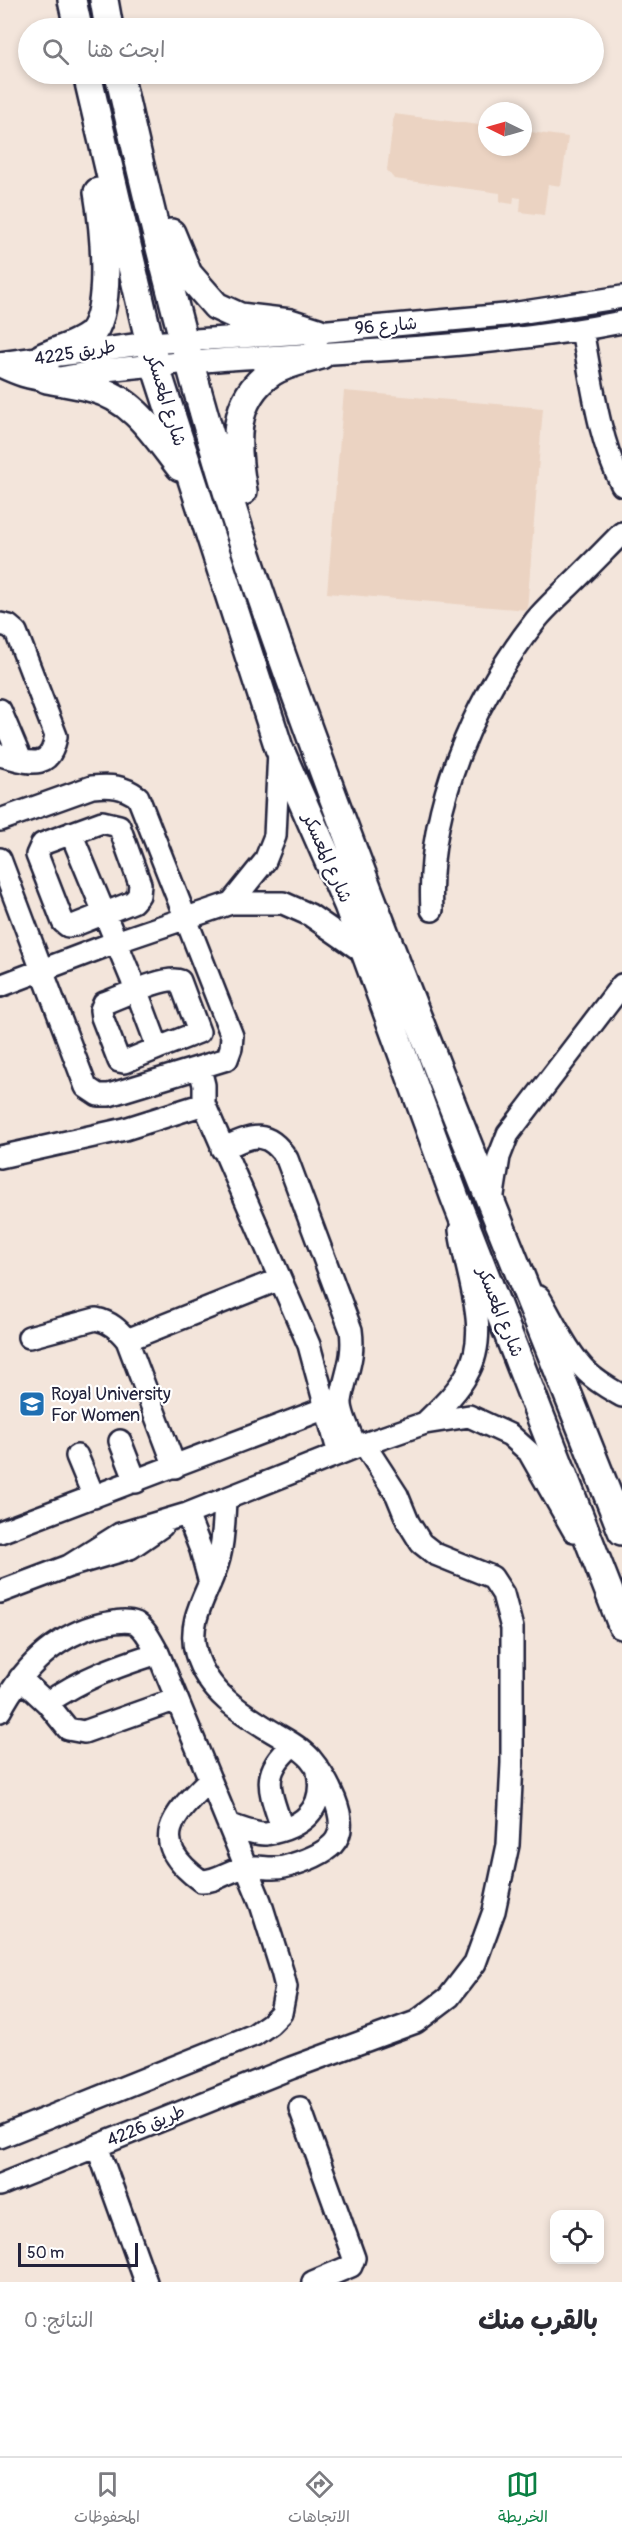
<!DOCTYPE html>
<html lang="ar">
<meta charset="utf-8">
<style>
body{margin:0;font-family:Pangolin,"Playpen Sans Arabic",sans-serif;background:#f2f2f3;color:#2b2b33;direction:rtl}
.controls{position:absolute;right:18px;bottom:18px;display:grid;overflow:hidden;border-radius:12px;box-shadow:0 3px 9px #0003}
.controls button{width:54px;height:54px;display:grid;place-items:center;padding:0;border:0;border-bottom:2px solid #e1e1e2;background:#fff;color:#2b2b33;font:30px sans-serif}
.compass{position:absolute;left:478px;top:102px;width:54px;height:54px;border-radius:50%;background:#fff;box-shadow:0 3px 9px #0003;rotate:275deg}
.scale{position:absolute;left:18px;bottom:15px;width:120px;box-sizing:border-box;padding-left:6px;border:3px solid #22223b;border-top:0;font-size:16px;line-height:21px;white-space:nowrap;color:#22223b;-webkit-text-stroke:4px #fff;paint-order:stroke}
.list{margin:0;padding:0;list-style:none}
h2{display:flex;justify-content:space-between;align-items:center;height:78px;margin:0;padding:0 24px;font-size:26px}
h2 small{font-size:20px;font-weight:400;color:#7c7c81}
.icon{flex:none;width:33px;height:33px;fill:none;stroke:currentColor;stroke-width:2;stroke-linecap:round;stroke-linejoin:round}
.map{position:relative;flex:none;width:622px;height:2282px;overflow:hidden;direction:ltr}
.search{position:absolute;background:#fff;box-shadow:0 3px 9px #0003;left:18px;right:18px;top:18px;height:66px;display:flex;align-items:center;gap:15px;box-sizing:border-box;padding:0 21px;border-radius:33px;color:#7c7c81;font-size:22px}
.sheet{height:174px;background:#fff}
nav{display:flex;justify-content:space-around;align-items:center;box-sizing:border-box;height:84px;border-top:2px solid #e1e1e2;background:#fff;font-size:16px;color:#7c7c81}
nav a{display:grid;justify-items:center;gap:3px}
nav .on{color:#0b8043}
.map>svg:first-child{display:block}
.built{fill:#ebd3c2}
.lines{fill:none;stroke-linecap:round;stroke-linejoin:round}
.minor-casing{stroke:#22223b;stroke-width:26}
.major-casing{stroke:#22223b;stroke-width:32}
.minor{stroke:#fff;stroke-width:21}
.major{stroke:#fff;stroke-width:27}
.labels{text-anchor:middle;dominant-baseline:central;stroke-width:4.5;stroke-linejoin:round;paint-order:stroke}
.street-label{font-size:18px;fill:#22223b;stroke:#fff}
.poi-label{font-size:18px;fill:#22223b;stroke:#fff;text-anchor:start}
</style>
<div class="map">
<svg width="622" height="2282" viewBox="0 0 622 2282">
<rect width="100%" height="100%" fill="#f3e5db"/>
<filter id="ink" filterUnits="userSpaceOnUse"><feTurbulence type="fractalNoise" baseFrequency=".0167" numOctaves="2"/><feDisplacementMap in="SourceGraphic" scale="12" xChannelSelector="R" yChannelSelector="G"/><feConvolveMatrix kernelMatrix="1 2 1 2 8 2 1 2 1" color-interpolation-filters="sRGB"/></filter>
<g filter="url(#ink)">
<path class="built" d="M 394,114 L 487,126 L 487,147 L 523,147 L 523,131 L 568,137 L 561,186 L 548,184 L 544,215 L 520,212 L 521,198 L 514,197 L 513,204 L 500,202 L 500,193 L 394,179 L 387,170 Z
M 344,391 L 543,408 L 527,610 L 327,593 Z"/>
<g class="lines">
<defs>
<path id="minor" d="M 582,330 C 592,382 598,438 622,485
M 0,363 L 149,343 L 318,332 L 505,315 L 622,297
M 0,366 C 15,373 31,380 48,379 C 67,378 87,372 106,370 C 165,364 224,359 283,356 C 396,349 511,344 622,322
M 0,624 L 9,626 L 16,632 L 56,736 C 50,773 28,762 0,755
M 0,710 L 21,760
M 0,820 L 92,787 C 111,785 123,786 138,797 L 232,1036 L 231,1048 L 227,1059 L 109,1095 L 98,1095 L 86,1087 L 0,859
M 102,822 L 119,826 L 140,884 L 139,895 L 133,902 L 75,925 L 68,926 L 63,922 L 37,855 L 42,844 Z
M 71,833 L 137,992 L 158,1048 L 124,1062 L 119,1061 L 102,1017 L 101,1010 L 104,1003 C 121,997 166,975 180,981 L 199,1032 L 158,1048
M 231,903 L 265,861 L 275,836 L 279,750
M 432,910 C 426,808 474,699 536,620 C 544,610 555,600 564,591 C 584,572 603,552 622,533
M 0,986 L 116,942 L 231,903 L 283,903 L 310,915 L 366,954
M 204,1104 L 309,1345 L 326,1408 L 340,1404
M 222,1149 C 251,1136 267,1127 287,1159 L 351,1330 C 355,1359 345,1374 341,1401 C 340,1414 351,1434 356,1447
M 0,1157 L 125,1129 L 204,1104 L 204,1085 L 200,1069
M 492,1201 L 499,1157 L 508,1134 L 622,985
M 539,1297 C 554,1322 567,1352 587,1372 C 597,1382 610,1389 622,1396
M 29,1337 L 96,1319 C 110,1322 118,1329 127,1340 L 280,1279
M 127,1340 L 175,1467
M 425,1423 C 440,1408 457,1393 467,1374 C 492,1331 466,1276 460,1230
M 120,1441 L 136,1482
M 77,1456 L 94,1497
M 187,1514 L 201,1550 L 210,1583
M 0,1532 L 326,1408 L 339,1454
M 69,1566 L 120,1534 L 187,1514 L 356,1447 L 425,1423 L 469,1416 L 510,1435 L 529,1452 L 574,1531
M 0,1592 L 69,1566 L 130,1548 L 162,1526
M 20,1678 L 47,1703 L 68,1729 L 84,1732 L 177,1699
M 47,1703 C 83,1678 117,1666 158,1653
M 0,1711 C 22,1669 55,1635 103,1624 C 113,1622 126,1619 136,1623 C 146,1629 152,1643 158,1653 L 260,1901 L 282,1971 L 286,1987 L 281,2013 L 270,2024 L 254,2035 L 0,2137
M 210,1779 C 172,1816 146,1841 201,1881 C 218,1882 231,1868 248,1867 C 260,1866 272,1870 284,1867 C 299,1863 322,1855 333,1844 C 354,1822 324,1775 310,1758 C 301,1748 288,1741 276,1734 C 243,1714 207,1693 196,1653 C 186,1617 211,1590 219,1558 C 224,1539 224,1519 225,1499
M 230,1825 C 240,1828 256,1835 266,1834 C 301,1828 326,1810 318,1772
M 282,1828 C 270,1791 259,1773 293,1745
M 300,2108 L 354,2258 L 351,2266 L 313,2282
M 97,2146 L 146,2282
M 0,2185 L 291,2068 L 416,2022 L 449,1997 L 475,1963 L 494,1911 L 508,1845 L 512,1763 L 512,1628 L 503,1594 L 492,1577 L 435,1554 L 421,1543 L 408,1522 L 397,1495 L 364,1444"/>
<path id="major" d="M 72,0 L 78,28
M 104,0 L 109,28
M 87,74 L 155,365 L 279,748 L 348,905 L 455,1198 L 622,1625
M 119,74 C 158,247 201,421 259,590 C 368,908 499,1218 622,1531
M 98,192 C 103,222 114,313 90,335 C 78,345 58,350 43,357 L 47,379 C 62,382 78,384 92,388 C 134,399 155,435 180,467
M 171,233 L 188,274 L 216,306 L 240,317 L 290,323 L 318,332
M 243,491 C 235,447 230,400 272,372 C 286,363 305,360 321,355"/>
</defs>
<use href="#minor" class="minor-casing"/>
<use href="#major" class="major-casing"/>
<use href="#minor" class="minor"/>
<use href="#major" class="major"/>
</g>
</g>
<defs>
<symbol id="university-square" viewBox="-11 -11 22 22"><rect x="-9" y="-9" width="18" height="18" rx="4" fill="#1f6fb2" stroke="#fff"/><path d="M0-5L7-2L0 1L-7-2ZM-4 1L0 2.5L4 1V4Q0 6-4 4Z" fill="#fff"/></symbol>
</defs>
<g fill-rule="evenodd">
<use href="#university-square" x="17" y="1389" width="30" height="30"/>
</g>
<g class="labels">
<g class="street-label">
<text transform="translate(386 326) rotate(-5)">شارع 96</text>
<text transform="translate(75 353) rotate(-9)">طريق 4225</text>
<text transform="translate(166 400) rotate(73)">شارع المعسكر</text>
<text transform="translate(327 858) rotate(66)">شارع المعسكر</text>
<text transform="translate(500 1312) rotate(68)">شارع المعسكر</text>
<text transform="translate(146 2126) rotate(-22)">طريق 4226</text>
</g>
<g class="poi-label">
<text x="51" y="1394">Royal University<tspan x="51" dy="21">For Women</tspan></text>
</g>
</g>
</svg>
<div class="controls">
<button><svg class="icon" aria-label="locate" viewBox="0 0 24 24"><circle cx="12" cy="12" r="6"/><path d="M12 2v4M12 18v4M2 12h4M18 12h4"/></svg></button>
</div>
<svg class="compass" viewBox="-18 -18 36 36"><path d="M0-13l5 13h-10z" fill="#e53935"/><path d="M0 13l5-13h-10z" fill="#7c7c81"/></svg>
<div class="scale">50 m</div>
<div class="search"><svg class="icon" aria-label="search" viewBox="0 0 24 24"><circle cx="10" cy="10" r="6"/><path d="M15 15l6 6"/></svg>ابحث هنا</div>
</div>
<section class="sheet">
<h2>بالقرب منك<small>النتائج: 0</small></h2>
<ul class="list">
</ul>
</section>
<nav>
<a class="on"><svg class="icon" aria-label="map" viewBox="0 0 24 24"><path d="M3 6l6-2 6 2 6-2v14l-6 2-6-2-6 2zM9 4v14M15 6v14"/></svg>الخريطة</a>
<a><svg class="icon" aria-label="directions" viewBox="0 0 24 24"><path d="M12 3l9 9-9 9-9-9zM9 14v-3h6M13 9l2 2-2 2"/></svg>الاتجاهات</a>
<a><svg class="icon" aria-label="saved" viewBox="0 0 24 24"><path d="M7 4h10v16l-5-4-5 4z"/></svg>المحفوظات</a>
</nav>
